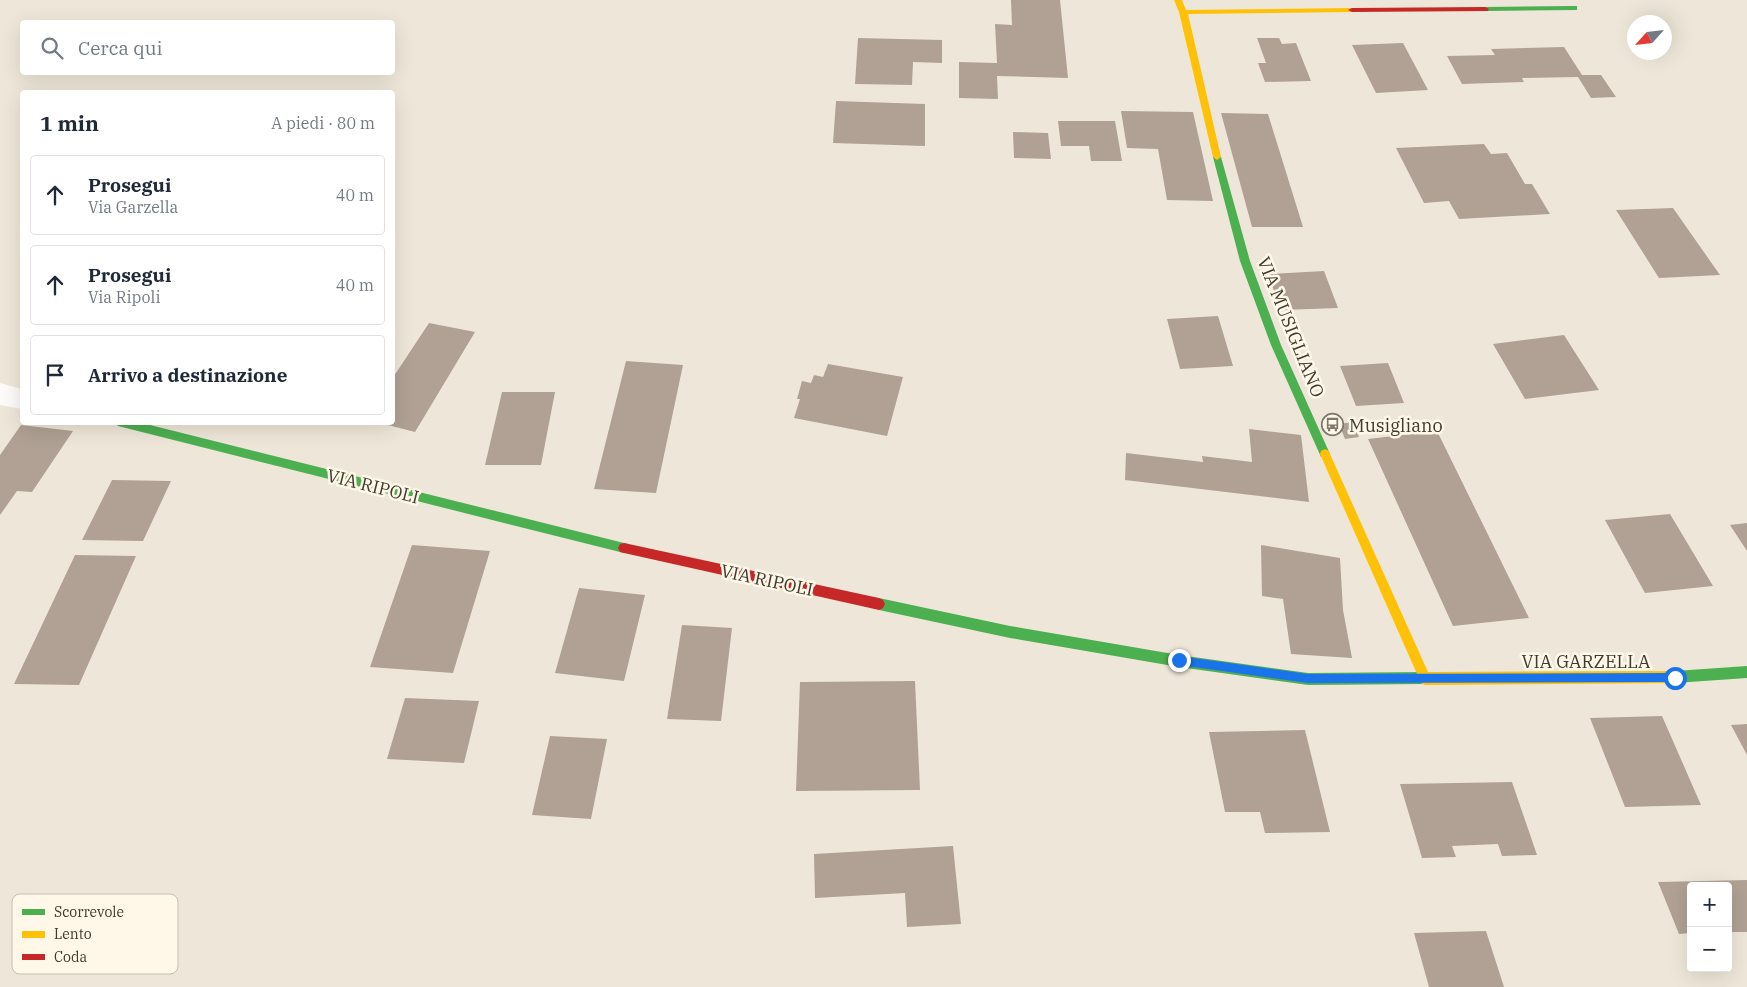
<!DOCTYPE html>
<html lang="it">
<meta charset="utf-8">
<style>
body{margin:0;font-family:"IBM Plex Serif",serif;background:#f2f2f3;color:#1f2937}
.controls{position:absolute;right:15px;bottom:15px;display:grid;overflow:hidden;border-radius:5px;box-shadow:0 5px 20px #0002}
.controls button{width:45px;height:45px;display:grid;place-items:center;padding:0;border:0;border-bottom:1px solid #e0e1e3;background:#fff;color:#1f2937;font:25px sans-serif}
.compass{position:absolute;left:1627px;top:15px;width:45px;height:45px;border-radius:50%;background:#fff;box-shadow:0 5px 20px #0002;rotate:243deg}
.stop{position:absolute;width:15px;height:15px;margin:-11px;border:4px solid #1a73e8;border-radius:50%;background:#fff}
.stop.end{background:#1a73e8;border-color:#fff;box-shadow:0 1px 5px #0008}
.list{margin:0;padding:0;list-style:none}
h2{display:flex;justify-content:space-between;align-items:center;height:65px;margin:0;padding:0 20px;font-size:21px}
h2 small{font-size:16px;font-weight:400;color:#747a83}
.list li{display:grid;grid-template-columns:32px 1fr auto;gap:15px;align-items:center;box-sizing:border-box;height:80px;margin:0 10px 10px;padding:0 10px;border:1px solid #e0e1e3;border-radius:5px}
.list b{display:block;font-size:19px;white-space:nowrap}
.list p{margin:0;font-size:16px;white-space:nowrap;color:#747a83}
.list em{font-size:16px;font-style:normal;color:#747a83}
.icon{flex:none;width:28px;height:28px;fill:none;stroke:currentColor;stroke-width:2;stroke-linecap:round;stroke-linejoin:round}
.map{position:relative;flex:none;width:1747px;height:987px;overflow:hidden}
.search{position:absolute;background:#fff;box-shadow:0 5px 20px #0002;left:20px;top:20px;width:375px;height:55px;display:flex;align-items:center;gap:12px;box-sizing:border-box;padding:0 18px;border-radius:5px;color:#747a83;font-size:19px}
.panel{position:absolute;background:#fff;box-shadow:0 5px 20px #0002;left:20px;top:90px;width:375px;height:335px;border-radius:5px}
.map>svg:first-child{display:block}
.building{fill:#b0a194}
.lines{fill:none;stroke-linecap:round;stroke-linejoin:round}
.street{fill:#fcfbf9;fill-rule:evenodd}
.fast{fill:#4caf50;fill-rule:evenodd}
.slow{fill:#ffc107;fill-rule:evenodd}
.jam{fill:#c62828;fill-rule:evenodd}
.route{fill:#1a73e8}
.labels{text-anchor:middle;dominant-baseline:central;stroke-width:5;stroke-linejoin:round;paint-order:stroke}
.street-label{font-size:18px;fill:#403b31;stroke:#fff8e8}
.poi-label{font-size:18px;fill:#403b31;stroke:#fff8e8;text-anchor:start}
.key{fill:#fff8e8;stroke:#c6bfb1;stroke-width:1}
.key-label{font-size:14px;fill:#403b31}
</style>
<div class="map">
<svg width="1747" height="987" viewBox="0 0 1747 987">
<rect width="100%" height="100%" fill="#eee7d9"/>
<path class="building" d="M 1011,0 L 1060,0 L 1068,78 L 997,76 L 998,99 L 959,98 L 959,62 L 997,63 L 995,24 L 1012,25 Z
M 858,38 L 942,40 L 942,63 L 913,62 L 912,85 L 855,84 Z
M 1257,38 L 1279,38 L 1282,44 L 1296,43 L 1311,81 L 1265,82 L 1258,63 L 1266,63 Z
M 1403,43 L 1428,90 L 1376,93 L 1352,45 Z
M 1564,47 L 1582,75 L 1601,75 L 1616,97 L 1591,98 L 1578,77 L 1522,78 L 1524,82 L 1462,84 L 1447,56 L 1495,55 L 1491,49 Z
M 836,101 L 925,104 L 925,146 L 833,143 Z
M 1121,111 L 1193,112 L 1213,201 L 1167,200 L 1158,149 L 1127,148 Z
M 1221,113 L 1268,114 L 1303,227 L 1252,227 Z
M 1058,121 L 1115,121 L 1122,161 L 1091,161 L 1089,146 L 1061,146 Z
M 1013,132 L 1048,133 L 1051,159 L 1014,158 Z
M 1484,144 L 1491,154 L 1507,153 L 1525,184 L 1532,184 L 1550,214 L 1459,219 L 1449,201 L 1424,203 L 1396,148 Z
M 1673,208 L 1720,275 L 1659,278 L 1616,210 Z
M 1324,271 L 1338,308 L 1281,310 L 1268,274 Z
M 1218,316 L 1233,366 L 1180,369 L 1167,319 Z
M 429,323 L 475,332 L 415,432 L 380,423 L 392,422 L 392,379 Z
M 1564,335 L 1599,390 L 1525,399 L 1493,344 Z
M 626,361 L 683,365 L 656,493 L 594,489 Z
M 1388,363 L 1404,403 L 1356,406 L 1340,366 Z
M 828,364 L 903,377 L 887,436 L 794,418 L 800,399 L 797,399 L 802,381 L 811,383 L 814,375 L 823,377 Z
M 502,392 L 555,392 L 541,465 L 485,465 Z
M 1352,422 L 1359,437 L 1345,439 L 1339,424 Z
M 21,425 L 73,431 L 32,492 L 17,491 L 0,515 L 0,455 Z
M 1249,429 L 1301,435 L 1309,502 L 1125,480 L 1126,453 L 1203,462 L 1202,456 L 1252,462 Z
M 1437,431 L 1529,618 L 1453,626 L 1368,439 Z
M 112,480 L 171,481 L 143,541 L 82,540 Z
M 1670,514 L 1713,586 L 1645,593 L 1605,520 Z
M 1747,523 L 1747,551 L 1730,525 Z
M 412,545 L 490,551 L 453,673 L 370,667 Z
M 1261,545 L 1340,558 L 1343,610 L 1352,658 L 1291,654 L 1283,599 L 1262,596 Z
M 75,555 L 136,556 L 79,685 L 14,684 Z
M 579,588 L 645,595 L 624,681 L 555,673 Z
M 682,625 L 732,628 L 721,721 L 667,719 Z
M 915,681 L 920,790 L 796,791 L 800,682 Z
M 405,698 L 479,701 L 464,763 L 387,759 Z
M 1662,716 L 1701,805 L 1625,807 L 1590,718 Z
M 1747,724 L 1747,755 L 1731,725 Z
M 1305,730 L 1330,832 L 1265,833 L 1260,812 L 1225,812 L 1209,732 Z
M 550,736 L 607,739 L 591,819 L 532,815 Z
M 1512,782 L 1537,855 L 1502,856 L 1498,844 L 1452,846 L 1456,857 L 1422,858 L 1400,784 Z
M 953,846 L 961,924 L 907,927 L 905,893 L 815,898 L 814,854 Z
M 1747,880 L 1747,932 L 1728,932 L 1728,886 L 1691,886 L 1691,933 L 1679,934 L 1658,882 Z
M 1486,931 L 1504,987 L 1429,987 L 1414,933 Z"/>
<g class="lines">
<path class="street" d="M 0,383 L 22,389 L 22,409 L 0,405 Z"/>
<path class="fast" d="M 1574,6 L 1577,6 L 1577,10 L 1485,11 L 1481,9 L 1485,7 Z
M 1217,154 L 1221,157 L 1250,261 L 1281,345 L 1330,454 L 1329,457 L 1321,457 L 1271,345 L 1240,261 L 1213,157 Z
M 113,422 L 138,422 L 624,543 L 628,544 L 630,548 L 628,552 L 624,553 L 118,426 Z
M 879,598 L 1010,626 L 1179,655 L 1308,673 L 1428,672 L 1432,674 L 1434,678 L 1432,682 L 1428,684 L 1308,685 L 1179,667 L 1010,638 L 879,610 L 875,608 L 873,604 L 875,600 Z
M 1747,666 L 1747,678 L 1675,683 L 1671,681 L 1669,677 L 1671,673 L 1675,671 Z"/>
<path class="slow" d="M 1174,0 L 1182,0 L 1186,10 L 1352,8 L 1356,10 L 1352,12 L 1188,14 L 1221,157 L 1217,160 L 1213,157 L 1179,12 Z
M 1325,449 L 1329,451 L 1330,454 L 1428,672 L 1675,671 L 1679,673 L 1681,677 L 1679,681 L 1675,683 L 1425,685 L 1421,683 L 1320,454 L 1321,451 Z"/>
<path class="jam" d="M 1485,7 L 1489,9 L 1488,11 L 1352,12 L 1348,10 L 1352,8 Z
M 624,543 L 879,598 L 883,600 L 885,604 L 883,608 L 879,610 L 624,553 L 620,552 L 618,548 L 620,544 Z"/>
</g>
<path class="route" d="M 1179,656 L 1308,674 L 1675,673 L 1680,678 L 1675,682 L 1308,683 L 1179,665 L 1175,660 Z"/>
<defs>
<symbol id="bus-ring" viewBox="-11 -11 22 22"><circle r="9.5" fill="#fff8e8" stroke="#7d776c" stroke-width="1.5"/><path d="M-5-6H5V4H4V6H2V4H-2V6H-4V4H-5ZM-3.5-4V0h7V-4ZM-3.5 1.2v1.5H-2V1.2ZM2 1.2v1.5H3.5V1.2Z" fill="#7d776c"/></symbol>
</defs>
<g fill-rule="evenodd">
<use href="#bus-ring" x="1320" y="412" width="25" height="25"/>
</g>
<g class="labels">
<g class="street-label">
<text transform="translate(1291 327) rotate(68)">VIA MUSIGLIANO</text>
<text transform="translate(373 486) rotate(14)">VIA RIPOLI</text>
<text transform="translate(767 580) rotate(12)">VIA RIPOLI</text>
<text x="1586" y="661">VIA GARZELLA</text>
</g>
<g class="poi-label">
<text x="1349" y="425">Musigliano</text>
</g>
</g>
<rect x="12" y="894" width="166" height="80" rx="8" class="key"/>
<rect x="22" y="909" width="23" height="6" fill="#4caf50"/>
<rect x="22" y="931" width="23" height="7" fill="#ffc107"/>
<rect x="22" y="954" width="23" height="6" fill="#c62828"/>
<g class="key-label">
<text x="54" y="917">Scorrevole</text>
<text x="54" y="939">Lento</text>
<text x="54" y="962">Coda</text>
</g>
</svg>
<div class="controls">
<button>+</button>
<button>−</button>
</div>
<svg class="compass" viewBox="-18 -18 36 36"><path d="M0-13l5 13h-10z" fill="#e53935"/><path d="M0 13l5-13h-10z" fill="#747a83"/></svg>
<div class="stop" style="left:1675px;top:678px"></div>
<div class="stop end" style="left:1179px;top:660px"></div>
<div class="search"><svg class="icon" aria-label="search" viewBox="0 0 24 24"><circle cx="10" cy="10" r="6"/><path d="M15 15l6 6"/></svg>Cerca qui</div>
<section class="panel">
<h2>1 min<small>A piedi · 80 m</small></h2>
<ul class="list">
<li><svg class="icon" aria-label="ahead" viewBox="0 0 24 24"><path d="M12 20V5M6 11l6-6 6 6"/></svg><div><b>Prosegui</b><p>Via Garzella</p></div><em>40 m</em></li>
<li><svg class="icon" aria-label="ahead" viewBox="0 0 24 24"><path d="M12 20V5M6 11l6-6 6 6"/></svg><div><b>Prosegui</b><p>Via Ripoli</p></div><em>40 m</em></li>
<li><svg class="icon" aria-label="arrive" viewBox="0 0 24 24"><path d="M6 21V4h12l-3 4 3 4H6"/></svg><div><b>Arrivo a destinazione</b></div></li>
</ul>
</section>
</div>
